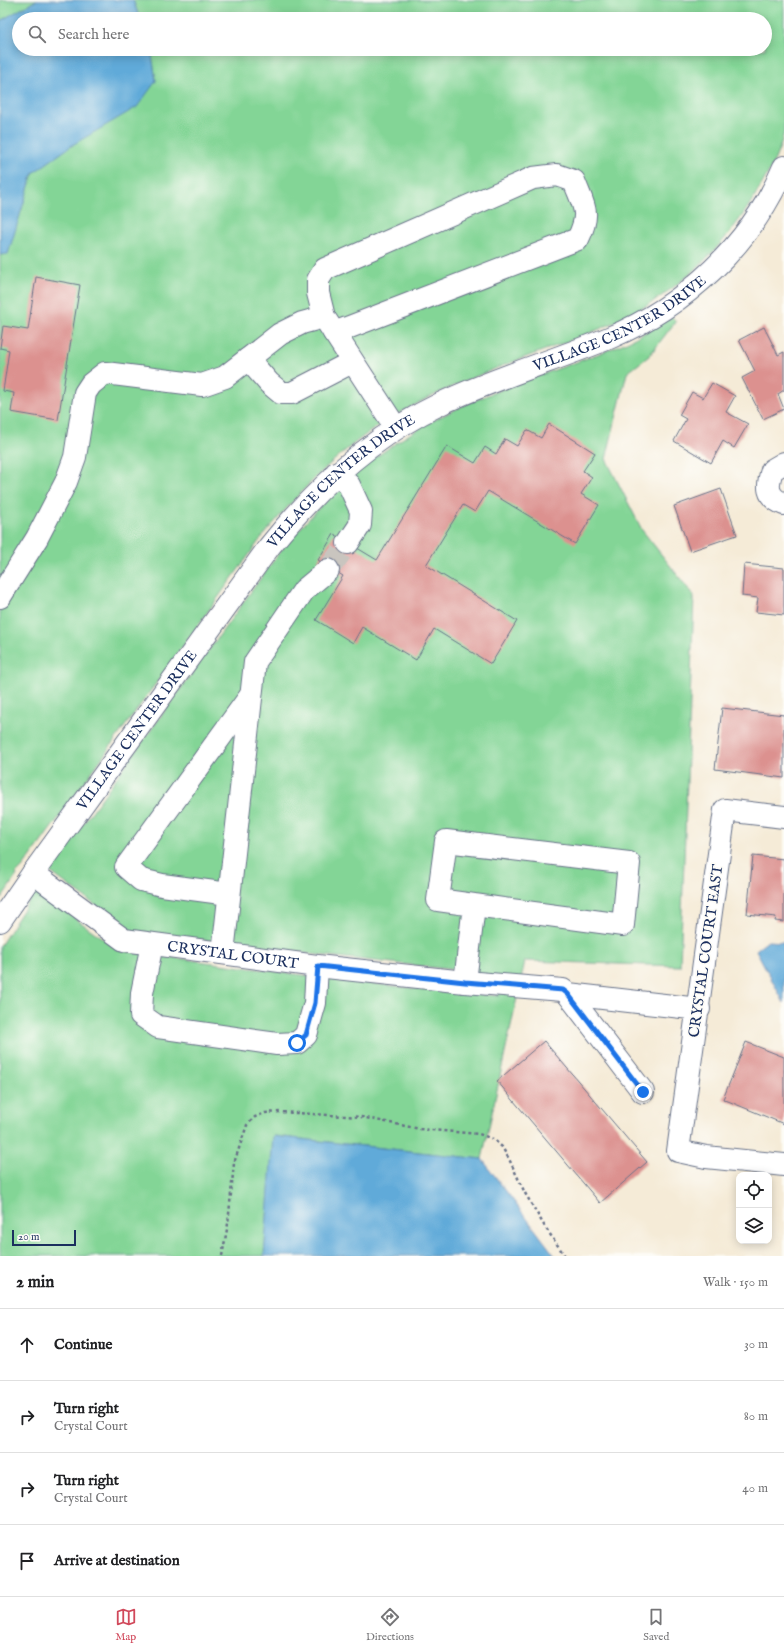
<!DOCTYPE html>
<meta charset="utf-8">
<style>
body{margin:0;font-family:"IM FELL English",serif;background:#f2f2f2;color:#202124}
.controls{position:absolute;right:12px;bottom:12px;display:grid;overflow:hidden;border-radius:8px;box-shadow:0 2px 10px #0003}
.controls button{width:36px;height:36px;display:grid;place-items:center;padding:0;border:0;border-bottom:1px solid #e0e0e0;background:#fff;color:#202124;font:20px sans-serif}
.scale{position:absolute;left:12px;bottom:10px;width:64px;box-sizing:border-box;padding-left:4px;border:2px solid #1b2f5e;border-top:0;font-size:11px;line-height:14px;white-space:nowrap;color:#1b2f5e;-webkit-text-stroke:3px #fdfcf7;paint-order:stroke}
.stop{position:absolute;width:12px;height:12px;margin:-9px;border:3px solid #1a73e8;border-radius:50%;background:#fff}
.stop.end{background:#1a73e8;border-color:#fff;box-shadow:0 1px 4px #0008}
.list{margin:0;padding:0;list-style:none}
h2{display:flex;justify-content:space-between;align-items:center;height:52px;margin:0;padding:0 16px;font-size:17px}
h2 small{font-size:13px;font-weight:400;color:#757577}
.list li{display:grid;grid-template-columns:26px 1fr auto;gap:12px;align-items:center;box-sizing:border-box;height:72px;padding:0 16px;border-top:1px solid #e0e0e0}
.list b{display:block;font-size:15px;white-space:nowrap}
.list p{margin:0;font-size:13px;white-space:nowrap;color:#757577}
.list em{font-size:13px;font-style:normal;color:#757577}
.icon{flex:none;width:22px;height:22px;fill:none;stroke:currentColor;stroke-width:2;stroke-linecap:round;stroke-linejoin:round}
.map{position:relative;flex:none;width:784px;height:1256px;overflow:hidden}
.search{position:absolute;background:#fff;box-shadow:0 2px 10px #0003;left:12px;right:12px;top:12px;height:44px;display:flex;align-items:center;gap:10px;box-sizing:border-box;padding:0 14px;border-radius:22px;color:#757577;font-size:15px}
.sheet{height:340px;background:#fff}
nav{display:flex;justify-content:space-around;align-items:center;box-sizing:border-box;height:56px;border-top:1px solid #e0e0e0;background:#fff;font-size:11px;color:#757577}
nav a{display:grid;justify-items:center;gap:2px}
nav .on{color:#d1495b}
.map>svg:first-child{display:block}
.green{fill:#83d596;stroke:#4f827a}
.water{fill:#61aad9;stroke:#3e6c9c}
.building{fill:#dc918f}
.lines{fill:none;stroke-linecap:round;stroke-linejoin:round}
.minor-tunnel{stroke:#c9c5bf;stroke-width:22;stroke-dasharray:22 11;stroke-linecap:butt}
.minor-casing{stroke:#677188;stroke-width:24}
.path{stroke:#677188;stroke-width:2.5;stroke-dasharray:3 3;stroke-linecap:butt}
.minor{stroke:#fff;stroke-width:22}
.route{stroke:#1a73e8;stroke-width:5}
.labels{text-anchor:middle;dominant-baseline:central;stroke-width:3.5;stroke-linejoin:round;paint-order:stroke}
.street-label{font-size:15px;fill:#1b2f5e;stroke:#fdfcf7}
</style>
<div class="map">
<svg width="784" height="1256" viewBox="0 0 784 1256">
<rect width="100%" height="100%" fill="#fdfcf7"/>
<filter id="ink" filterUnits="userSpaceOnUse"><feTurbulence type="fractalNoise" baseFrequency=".025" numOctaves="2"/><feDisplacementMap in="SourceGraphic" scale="8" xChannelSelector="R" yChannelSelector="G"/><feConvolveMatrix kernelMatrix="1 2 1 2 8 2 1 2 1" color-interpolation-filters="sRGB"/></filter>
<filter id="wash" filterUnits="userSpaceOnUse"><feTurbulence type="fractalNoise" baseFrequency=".012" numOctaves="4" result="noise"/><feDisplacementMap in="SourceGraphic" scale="16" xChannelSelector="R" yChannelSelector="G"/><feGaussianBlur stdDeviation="0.9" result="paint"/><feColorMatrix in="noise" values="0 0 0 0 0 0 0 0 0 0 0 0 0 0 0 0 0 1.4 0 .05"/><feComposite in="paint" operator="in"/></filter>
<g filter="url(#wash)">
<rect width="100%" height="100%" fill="#f5ebd7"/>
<path class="green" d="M 0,0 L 37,0 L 0,21 Z
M 133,0 L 784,0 C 784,30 784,60 784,91 C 784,104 784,119 784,132 C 779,157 764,181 751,202 C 726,243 693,275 654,301 C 618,324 577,338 537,353 C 487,371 437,391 391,418 C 339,449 297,494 259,541 L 23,867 L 16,874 L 17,875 L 0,900 L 0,255 L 8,253 L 33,173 L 74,144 L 156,81 L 151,49 L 765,49 L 765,19 L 140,19 Z
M 672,317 L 676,321 L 649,356 L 627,373 L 606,459 L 642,530 L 694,596 L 680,966 L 525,961 L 482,1159 L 274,1136 L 264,1256 L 0,1256 L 0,946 L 36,890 L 116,948 L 123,951 C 248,967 374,987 500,996 L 466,971 L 319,955 L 129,930 L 49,871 L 279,553 C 328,494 376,449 444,415 C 498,387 557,371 613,348 C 633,340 653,328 672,317 Z"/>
<path class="water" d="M 37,0 L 133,0 L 140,19 L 19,19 L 19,49 L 151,49 L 156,81 L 137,107 L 74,144 L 33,173 L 8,254 L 0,255 L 0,21 Z
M 768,941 L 784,942 L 784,1003 L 756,950 Z
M 273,1136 L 482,1159 L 555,1256 L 264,1256 Z"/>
<g id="blocks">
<path class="building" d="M 36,277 L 80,285 L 58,420 L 11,412 L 14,393 L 3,391 L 9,350 L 0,348 L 3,326 L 28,330 Z
M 764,327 L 778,355 L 784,352 L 784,390 L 778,394 L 784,409 L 763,419 L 742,378 L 755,371 L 739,340 Z
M 712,383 L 735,396 L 726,412 L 748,424 L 734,448 L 723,441 L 711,463 L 674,441 L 686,419 L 679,415 L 692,392 L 703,398 Z
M 549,424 L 595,453 L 583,471 L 592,477 L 581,494 L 599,505 L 575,544 L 488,491 L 475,512 L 463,505 L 426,565 L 517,621 L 491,664 L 434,629 L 416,660 L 362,627 L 353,643 L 316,620 L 343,576 L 318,560 L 334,534 L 377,560 L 447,446 L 475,463 L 485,447 L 496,454 L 505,439 L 517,446 L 527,430 L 541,438 Z
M 721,489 L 737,535 L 690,551 L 674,506 Z
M 744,564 L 784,568 L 784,615 L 756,612 L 758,598 L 742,596 Z
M 722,708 L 784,715 L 784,778 L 715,769 Z
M 753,856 L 784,859 L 784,922 L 775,921 L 776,917 L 747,914 Z
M 544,1041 L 647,1162 L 600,1203 L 497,1081 Z
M 746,1042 L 784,1057 L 784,1124 L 723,1099 Z"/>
</g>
</g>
<g filter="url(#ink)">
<use href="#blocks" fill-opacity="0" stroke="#677188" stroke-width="1"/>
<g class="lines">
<path class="minor-tunnel" d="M 328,570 L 348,543"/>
<defs>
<g id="minor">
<path d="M 324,317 L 318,293 L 318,280 L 325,269 L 533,178 L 557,175 L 574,181 C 584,207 591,212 578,239 L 334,333"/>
<path d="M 248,359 L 269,383 L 281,393 L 292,393 L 352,362"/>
<path d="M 784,463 L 772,470 C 767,486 766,497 784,504"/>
<path d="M 336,473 L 349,485 L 361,511 L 360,525 L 348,543"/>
<path d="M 0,597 L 37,538 L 66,482 L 75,457 L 85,393 L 91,384 L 105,373 L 202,385 L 225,377 L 280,334 L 302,323 L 324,317 L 396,428"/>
<path d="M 784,817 L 725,810 L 678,1151 L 706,1157 L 784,1165"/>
<path id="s1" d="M 33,873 L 124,940 L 317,966 L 465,982 L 563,990 L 568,994 L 643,1092"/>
<path d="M 229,894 L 162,885 L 141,880 L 126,867 L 251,695"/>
<path id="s2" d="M 0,921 L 33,873 L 269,547 C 316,488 371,437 440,404 C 495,378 553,361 609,338 C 685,306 752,244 784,167"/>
<path d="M 152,944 L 142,993 L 141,1015 L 158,1027 L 277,1044 L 297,1043 L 306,1035 L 315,1003 L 317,966"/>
<path d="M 223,953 L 255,662 L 304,590 L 328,570"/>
<path d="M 465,982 L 474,905 L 438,900 L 446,841 L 629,863 L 623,925 L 474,905"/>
<path d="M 568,994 L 699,1009"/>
</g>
</defs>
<use href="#minor" class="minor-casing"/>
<path class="path" d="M 222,1256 L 228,1224 L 234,1163 L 247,1125 L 255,1117 L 265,1113 L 280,1112 L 361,1117 L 420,1129 L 479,1134 L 493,1139 L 502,1147 L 509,1159 L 525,1193 L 545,1227 L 565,1256"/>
<use href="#minor" class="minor"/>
</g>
</g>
<g class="lines" filter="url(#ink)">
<path class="route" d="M 297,1043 L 306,1035 L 315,1003 L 318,966 L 465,982 L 563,990 L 568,994 L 643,1092"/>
</g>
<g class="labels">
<g class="street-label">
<text stroke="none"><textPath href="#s2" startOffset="883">VILLAGE CENTER DRIVE</textPath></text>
<text stroke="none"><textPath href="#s2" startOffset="559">VILLAGE CENTER DRIVE</textPath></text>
<text stroke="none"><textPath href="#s2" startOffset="235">VILLAGE CENTER DRIVE</textPath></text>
<text transform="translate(706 951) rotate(-82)">CRYSTAL COURT EAST</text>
<text stroke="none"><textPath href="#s1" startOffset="223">CRYSTAL COURT</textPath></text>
</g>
</g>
</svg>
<div class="controls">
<button><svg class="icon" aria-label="locate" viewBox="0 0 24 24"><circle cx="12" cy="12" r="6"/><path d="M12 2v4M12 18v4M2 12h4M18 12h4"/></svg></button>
<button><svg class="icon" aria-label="layers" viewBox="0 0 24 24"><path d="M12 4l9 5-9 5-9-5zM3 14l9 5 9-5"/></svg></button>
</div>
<div class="scale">20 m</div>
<div class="stop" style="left:297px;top:1043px"></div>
<div class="stop end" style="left:643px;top:1092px"></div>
<div class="search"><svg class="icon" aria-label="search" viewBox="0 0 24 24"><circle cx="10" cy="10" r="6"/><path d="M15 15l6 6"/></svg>Search here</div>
</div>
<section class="sheet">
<h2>2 min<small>Walk · 150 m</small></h2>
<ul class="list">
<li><svg class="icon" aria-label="ahead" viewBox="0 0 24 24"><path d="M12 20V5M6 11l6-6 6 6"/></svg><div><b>Continue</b></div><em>30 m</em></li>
<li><svg class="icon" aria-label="right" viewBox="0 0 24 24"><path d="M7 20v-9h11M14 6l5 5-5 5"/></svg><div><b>Turn right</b><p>Crystal Court</p></div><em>80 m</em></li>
<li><svg class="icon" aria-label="right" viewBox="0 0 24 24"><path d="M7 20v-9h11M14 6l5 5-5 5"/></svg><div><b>Turn right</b><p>Crystal Court</p></div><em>40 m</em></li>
<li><svg class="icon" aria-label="arrive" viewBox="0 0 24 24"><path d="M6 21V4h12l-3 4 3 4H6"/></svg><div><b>Arrive at destination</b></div></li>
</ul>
</section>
<nav>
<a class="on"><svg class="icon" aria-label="map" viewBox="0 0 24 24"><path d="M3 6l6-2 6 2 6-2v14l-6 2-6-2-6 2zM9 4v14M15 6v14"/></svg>Map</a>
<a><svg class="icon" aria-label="directions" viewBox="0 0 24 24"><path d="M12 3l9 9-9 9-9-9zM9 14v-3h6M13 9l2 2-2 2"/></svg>Directions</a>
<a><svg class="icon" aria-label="saved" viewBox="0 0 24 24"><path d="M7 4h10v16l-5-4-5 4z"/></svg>Saved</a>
</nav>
